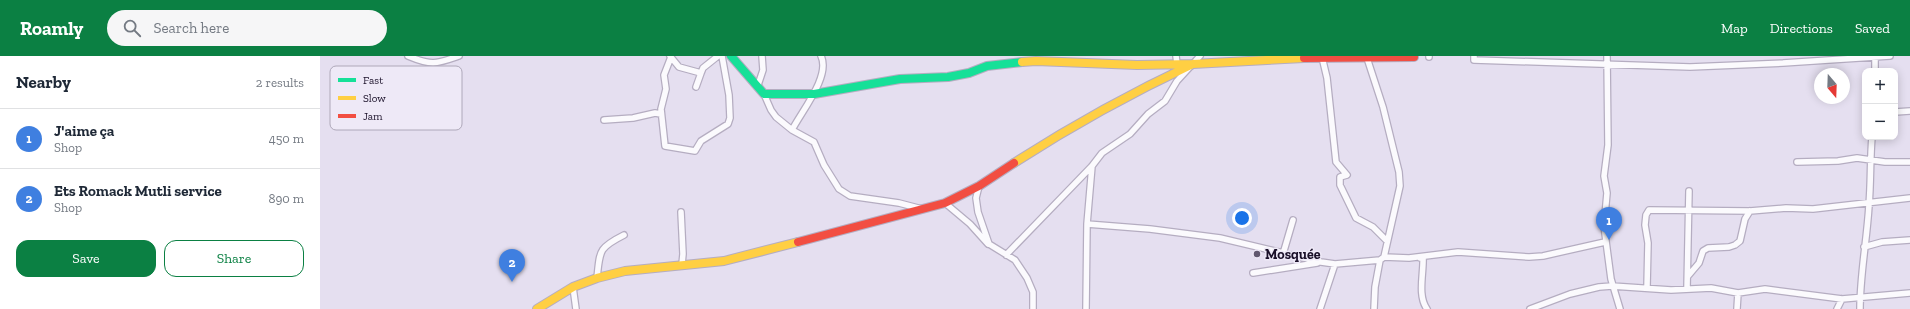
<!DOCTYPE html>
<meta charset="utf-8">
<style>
body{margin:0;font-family:"Zilla Slab",serif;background:#f6f6f7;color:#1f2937}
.controls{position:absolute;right:12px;top:12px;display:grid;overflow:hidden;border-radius:8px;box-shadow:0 2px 10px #0003}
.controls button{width:36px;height:36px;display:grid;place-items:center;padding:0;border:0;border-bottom:1px solid #e0e1e3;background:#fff;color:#1f2937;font:20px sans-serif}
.compass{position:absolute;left:1494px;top:12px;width:36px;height:36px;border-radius:50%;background:#fff;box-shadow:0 2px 10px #0003;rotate:161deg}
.you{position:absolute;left:922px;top:162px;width:14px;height:14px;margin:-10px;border:3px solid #fff;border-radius:50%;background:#1a73e8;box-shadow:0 0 0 6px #1a73e833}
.badge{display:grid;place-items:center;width:26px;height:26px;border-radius:50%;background:#0b8043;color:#fff;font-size:13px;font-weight:700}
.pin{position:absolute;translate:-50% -33px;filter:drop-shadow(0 1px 2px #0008)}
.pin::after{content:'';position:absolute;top:21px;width:14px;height:12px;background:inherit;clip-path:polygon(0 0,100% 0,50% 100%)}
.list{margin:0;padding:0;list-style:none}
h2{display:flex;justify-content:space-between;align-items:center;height:52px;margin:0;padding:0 16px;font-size:17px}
h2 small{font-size:13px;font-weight:400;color:#747a83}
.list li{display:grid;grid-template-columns:26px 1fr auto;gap:12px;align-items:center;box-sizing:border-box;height:60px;padding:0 16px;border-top:1px solid #e0e1e3}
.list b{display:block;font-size:15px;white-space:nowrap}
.list p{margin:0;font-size:13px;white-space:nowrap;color:#747a83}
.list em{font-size:13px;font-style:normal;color:#747a83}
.actions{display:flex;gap:8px;padding:12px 16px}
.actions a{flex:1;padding:9px 0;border:1px solid #0b8043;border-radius:12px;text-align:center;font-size:14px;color:#0b8043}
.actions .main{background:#0b8043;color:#fff}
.icon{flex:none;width:22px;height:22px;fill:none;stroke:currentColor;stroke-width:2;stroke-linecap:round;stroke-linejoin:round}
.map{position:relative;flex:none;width:1590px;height:253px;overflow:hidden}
header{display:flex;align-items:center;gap:24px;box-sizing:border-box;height:56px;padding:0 20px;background:#0b8043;color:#fff}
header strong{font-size:19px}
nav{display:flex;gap:22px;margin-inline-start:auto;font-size:14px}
.search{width:280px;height:36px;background:#f6f6f7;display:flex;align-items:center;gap:10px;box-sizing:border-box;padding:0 14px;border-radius:22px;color:#747a83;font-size:15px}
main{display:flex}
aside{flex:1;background:#fff}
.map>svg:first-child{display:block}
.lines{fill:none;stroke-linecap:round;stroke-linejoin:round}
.street-casing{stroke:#b5adc1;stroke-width:8}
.fast-casing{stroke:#b5adc1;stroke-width:10}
.slow-casing{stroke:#b5adc1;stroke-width:10}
.jam-casing{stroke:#b5adc1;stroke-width:10}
.street{stroke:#fbfafd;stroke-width:5.5}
.fast{stroke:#16e098;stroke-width:8}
.slow{stroke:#ffcf43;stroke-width:8}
.jam{stroke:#f24e42;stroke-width:8}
.poi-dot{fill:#61586f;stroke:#eee9f7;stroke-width:1.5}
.labels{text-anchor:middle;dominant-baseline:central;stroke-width:3;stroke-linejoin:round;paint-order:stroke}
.poi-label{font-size:14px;font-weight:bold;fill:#1a1029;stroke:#eee9f7;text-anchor:start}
.key{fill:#eee9f7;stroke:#aea8b9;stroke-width:1}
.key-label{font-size:11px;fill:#1a1029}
</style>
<header>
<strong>Roamly</strong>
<div class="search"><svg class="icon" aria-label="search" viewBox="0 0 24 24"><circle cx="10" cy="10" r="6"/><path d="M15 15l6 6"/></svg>Search here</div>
<nav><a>Map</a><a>Directions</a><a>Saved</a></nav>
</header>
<main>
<aside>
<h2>Nearby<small>2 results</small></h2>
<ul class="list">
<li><span class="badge" style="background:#3f7fe0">1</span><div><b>J'aime ça</b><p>Shop</p></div><em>450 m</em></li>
<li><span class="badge" style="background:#3f7fe0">2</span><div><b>Ets Romack Mutli service</b><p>Shop</p></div><em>890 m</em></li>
</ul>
<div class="actions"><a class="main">Save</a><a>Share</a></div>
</aside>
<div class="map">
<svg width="1590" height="253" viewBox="0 0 1590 253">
<rect width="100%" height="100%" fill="#e5dff0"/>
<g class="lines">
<defs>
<path id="street" d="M 88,0 C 112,10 116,8 139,0
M 350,0 L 359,11 L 381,17 L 383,12 L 398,0
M 856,0 L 857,8
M 1109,0 L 1109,1
M 1154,0 L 1154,4 L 1370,11 L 1463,7 L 1570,0
M 1287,0 L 1288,89 L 1284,120 L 1287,137 L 1284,170 L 1291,223 L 1300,253
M 351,1 L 344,19 L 346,33 L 341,53 L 345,90 L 375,95 L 381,85 L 408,68 L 410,62 L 409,39 L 402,0
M 1002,1 L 1007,22 L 1016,106 L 1027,119 L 1020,121 L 1020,129 L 1036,162 L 1053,171 L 1067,185
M 1047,2 L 1063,51 L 1079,116 L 1080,130 L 1064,201
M 1555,15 L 1555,0
M 438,29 L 443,14 L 442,0
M 376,31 L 381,17
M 444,38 L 451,54 L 456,61 L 472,74 L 494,86 L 504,109 L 519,133 L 530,140 L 579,147 L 602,153
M 1575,56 L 1590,55
M 284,64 L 313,62 L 335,57 L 341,58
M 472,74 C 481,56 511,20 501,0
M 1477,106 L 1518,105 L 1537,102 L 1565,106 L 1590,106
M 659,130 L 656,142 L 658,156 L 669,188 L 695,204 L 707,222 L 713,236 L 713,253
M 625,147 L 650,168 L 668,188
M 361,156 L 363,198 L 362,208
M 767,168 L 830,173 L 900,182 L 1001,206 L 1015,208 L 1060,204 L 1064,201 L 1089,202 L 1138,196 L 1209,201 L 1223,200 L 1285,186
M 1544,191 L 1562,186 L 1590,184
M 963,198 L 973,164
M 686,199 L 772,110 L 782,97 L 810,78 L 828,58 L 845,45 L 857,25 L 880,0
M 1100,202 L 1103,201 C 1104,217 1097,239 1107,253
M 933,217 L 997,207
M 1368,220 L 1379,207 L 1383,195 L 1388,192 L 1409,191 L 1415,189 L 1420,185 L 1425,163 L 1430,155
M 277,222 C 280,195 278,192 304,179
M 253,231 L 256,253
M 1327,231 L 1328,187 L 1325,169 L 1326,159 L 1329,154 L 1430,155 L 1466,152 L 1493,153 L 1590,142
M 1367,232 L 1369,135
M 766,253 L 767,168 L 772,110
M 1000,253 L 1015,208
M 1054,253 L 1055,231 L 1060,204
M 1210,253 L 1250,238 L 1279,231 L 1292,230 L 1351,234 L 1391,232 L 1418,237 L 1445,233 L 1522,243 L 1590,237
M 1417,253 L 1418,237
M 1517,253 L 1522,243
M 1540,253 C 1540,218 1547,184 1549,149 C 1551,126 1550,104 1552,81"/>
<path id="fast" d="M 411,0 L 444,38 L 494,38 L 580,23 L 628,21 L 649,17 L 667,10 L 702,6"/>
<path id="slow" d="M 702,6 L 716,5 L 817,9 L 873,8 L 984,2
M 694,107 C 753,69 809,38 873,8
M 217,253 L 253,231 L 277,222 L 305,215 L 404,205 L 478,186"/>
<path id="jam" d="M 984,2 L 1094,1
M 478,186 L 625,147 L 659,130 L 694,107"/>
</defs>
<use href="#street" class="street-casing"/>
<use href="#fast" class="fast-casing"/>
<use href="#slow" class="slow-casing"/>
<use href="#jam" class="jam-casing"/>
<use href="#street" class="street"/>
<use href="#fast" class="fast"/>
<use href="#slow" class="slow"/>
<use href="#jam" class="jam"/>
</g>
<circle class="poi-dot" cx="937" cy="198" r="4"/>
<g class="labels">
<g class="poi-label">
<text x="945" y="198">Mosquée</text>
</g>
</g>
<rect x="10" y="10" width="132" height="64" rx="6" class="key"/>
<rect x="18" y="22" width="18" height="4" fill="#16e098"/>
<rect x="18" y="40" width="18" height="4" fill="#ffcf43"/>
<rect x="18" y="58" width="18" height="4" fill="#f24e42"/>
<g class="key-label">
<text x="43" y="28">Fast</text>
<text x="43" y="46">Slow</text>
<text x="43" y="64">Jam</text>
</g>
</svg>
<div class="controls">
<button>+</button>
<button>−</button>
</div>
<svg class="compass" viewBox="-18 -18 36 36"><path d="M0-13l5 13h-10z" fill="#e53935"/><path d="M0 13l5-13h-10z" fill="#747a83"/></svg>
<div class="you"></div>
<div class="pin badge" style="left:1289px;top:184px;background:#3f7fe0">1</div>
<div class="pin badge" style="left:192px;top:226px;background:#3f7fe0">2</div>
</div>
</main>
